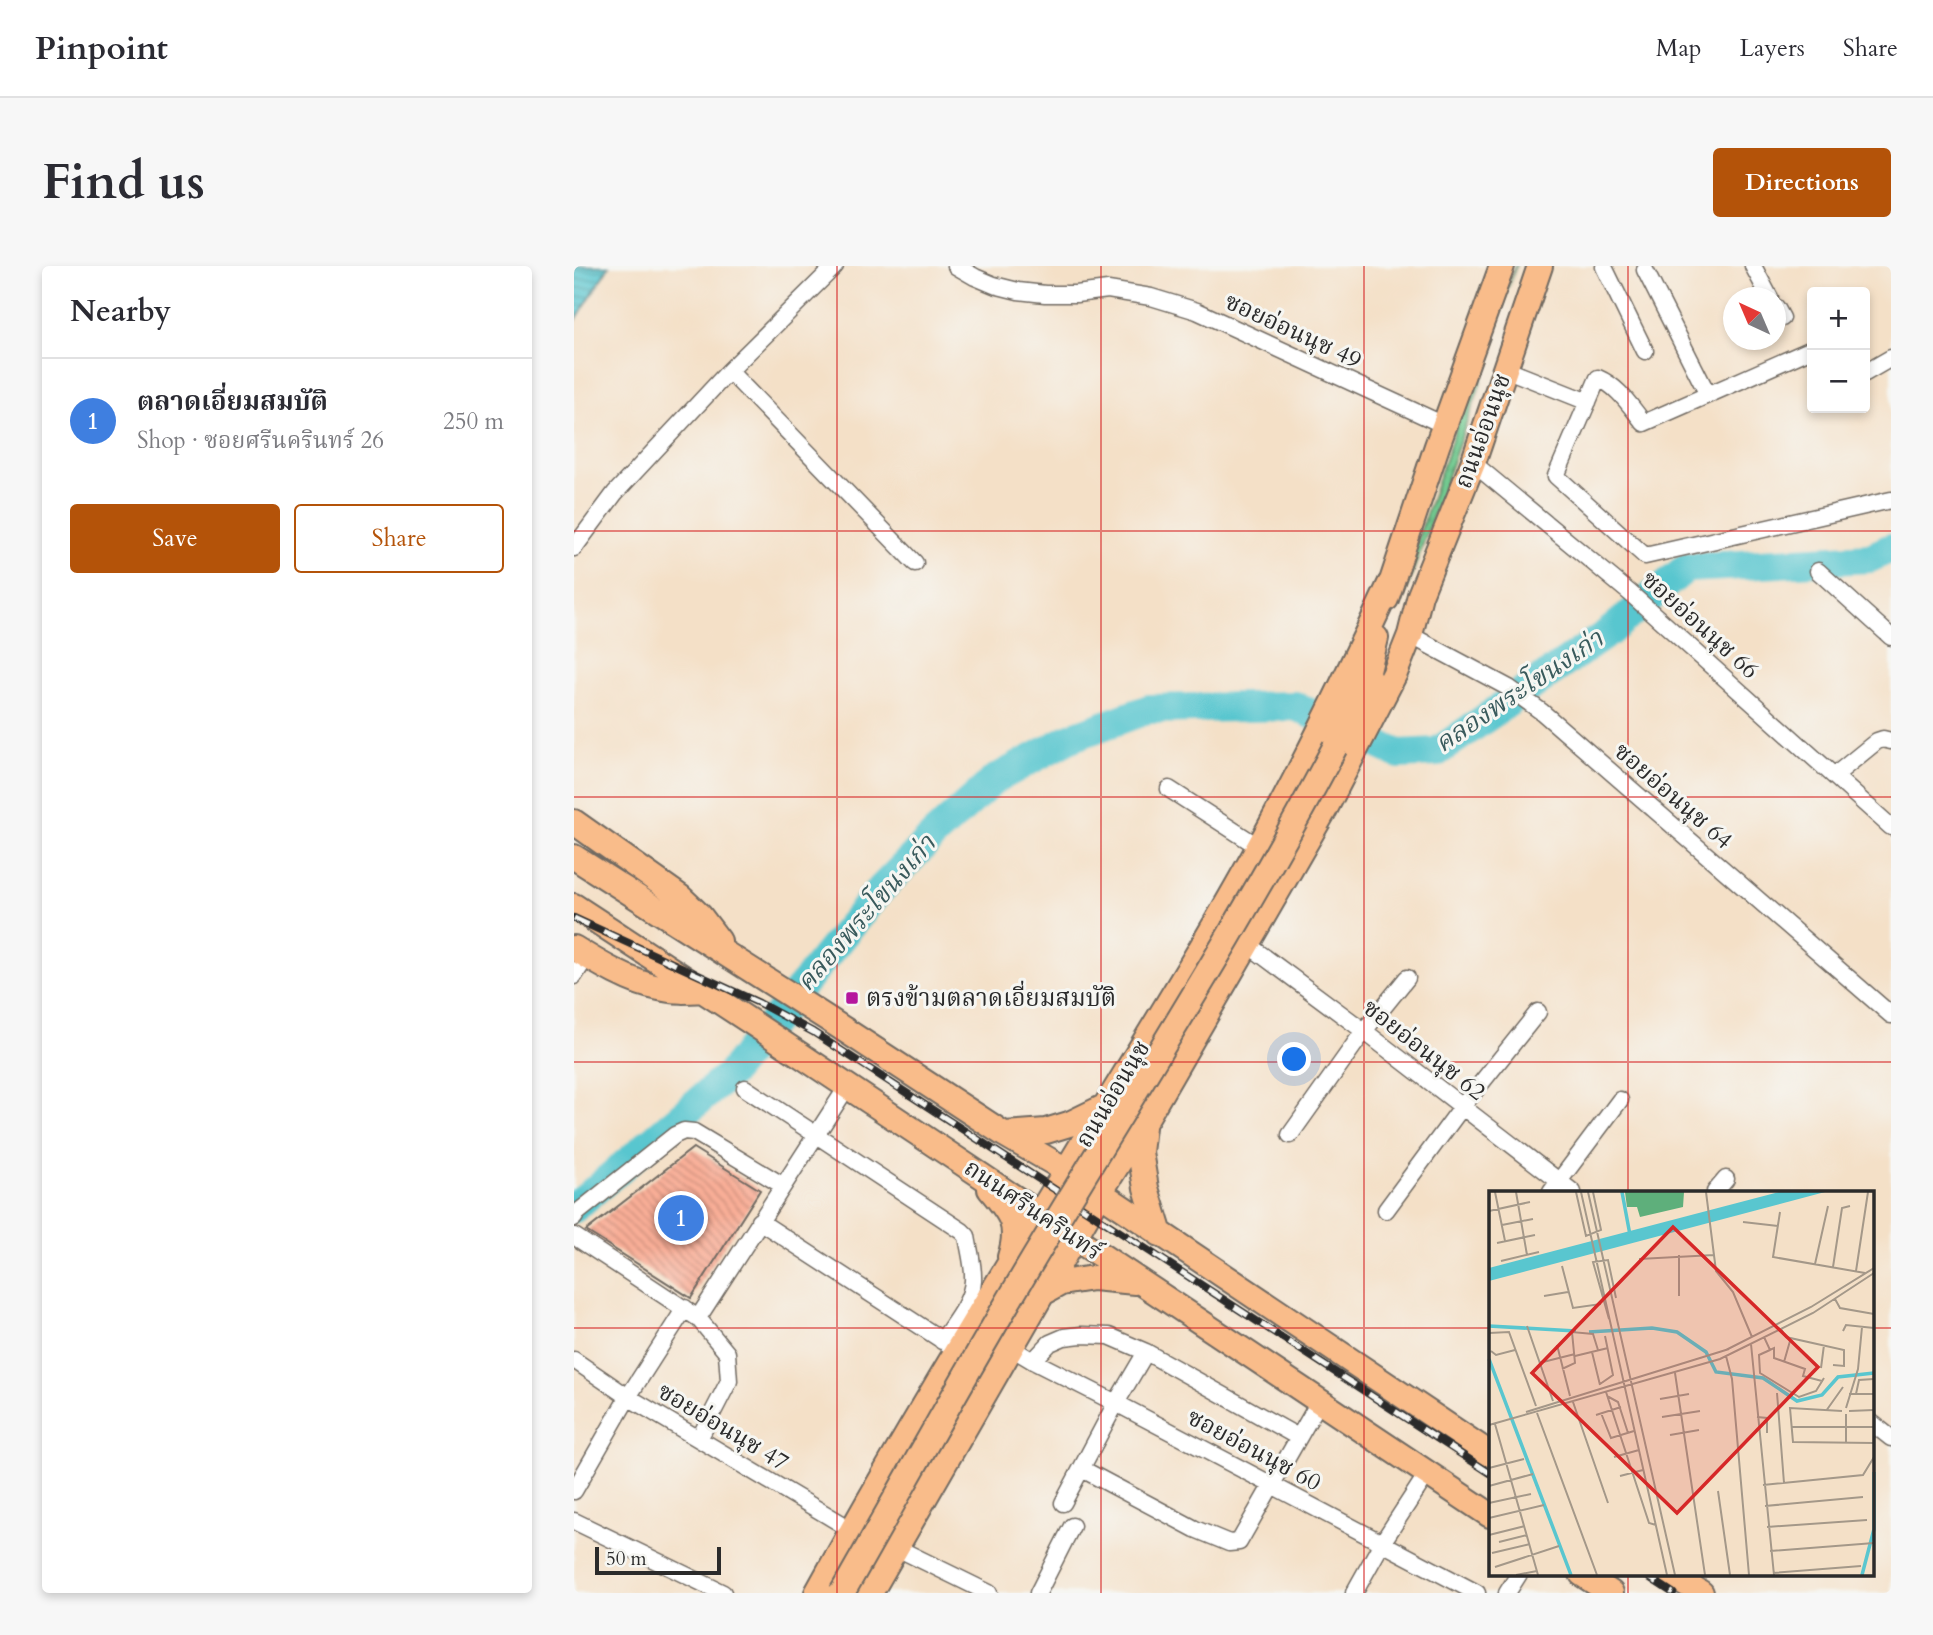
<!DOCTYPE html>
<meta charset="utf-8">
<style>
body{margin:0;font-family:Cardo,"Noto Serif Thai",serif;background:#f7f7f7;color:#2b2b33}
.controls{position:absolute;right:21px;top:21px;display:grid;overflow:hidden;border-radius:7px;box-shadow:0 4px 10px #0003}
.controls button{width:63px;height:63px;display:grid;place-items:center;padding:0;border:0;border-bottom:2px solid #e1e1e2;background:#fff;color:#2b2b33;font:35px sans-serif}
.compass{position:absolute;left:1149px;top:21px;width:63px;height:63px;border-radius:50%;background:#fff;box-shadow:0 4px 10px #0003;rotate:316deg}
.scale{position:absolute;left:21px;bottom:18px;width:126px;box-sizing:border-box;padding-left:7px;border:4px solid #2b2b2b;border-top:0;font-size:19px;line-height:24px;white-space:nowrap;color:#2b2b2b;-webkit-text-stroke:5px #f6f6f2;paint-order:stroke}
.you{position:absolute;left:721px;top:794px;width:24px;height:24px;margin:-18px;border:5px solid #fff;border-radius:50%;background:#1a73e8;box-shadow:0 0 0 10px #1a73e833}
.badge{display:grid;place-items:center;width:46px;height:46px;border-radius:50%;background:#b45309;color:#fff;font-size:23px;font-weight:700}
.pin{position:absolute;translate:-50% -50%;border:4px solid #fff;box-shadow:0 2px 7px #0006}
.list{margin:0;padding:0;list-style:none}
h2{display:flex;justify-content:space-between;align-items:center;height:91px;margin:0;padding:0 28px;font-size:30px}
h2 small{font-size:23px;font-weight:400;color:#7c7c81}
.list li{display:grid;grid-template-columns:46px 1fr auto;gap:21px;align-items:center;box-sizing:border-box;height:126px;padding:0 28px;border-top:2px solid #e1e1e2}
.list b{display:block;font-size:26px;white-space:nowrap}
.list p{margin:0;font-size:23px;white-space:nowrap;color:#7c7c81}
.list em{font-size:23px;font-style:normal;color:#7c7c81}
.actions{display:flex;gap:14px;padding:21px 28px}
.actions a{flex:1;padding:16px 0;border:2px solid #b45309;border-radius:7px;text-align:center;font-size:24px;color:#b45309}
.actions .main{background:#b45309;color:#fff}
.map{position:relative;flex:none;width:1317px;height:1327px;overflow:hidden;border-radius:7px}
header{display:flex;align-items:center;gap:42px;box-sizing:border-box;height:98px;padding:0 35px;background:#fff;border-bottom:2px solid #e1e1e2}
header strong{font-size:33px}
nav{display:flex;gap:38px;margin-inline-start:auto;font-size:24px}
.intro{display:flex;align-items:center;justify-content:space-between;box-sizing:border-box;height:168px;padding:0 42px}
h1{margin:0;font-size:49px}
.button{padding:18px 32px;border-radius:7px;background:#b45309;color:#fff;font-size:24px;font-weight:700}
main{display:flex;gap:42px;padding:0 42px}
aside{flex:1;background:#fff;border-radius:7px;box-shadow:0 4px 10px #0003}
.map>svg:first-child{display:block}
.grass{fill:url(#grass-tufts);stroke:#4f7b5e;stroke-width:2}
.water{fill:url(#water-rules);stroke:#42787d;stroke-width:2}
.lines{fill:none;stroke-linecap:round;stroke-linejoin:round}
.river{stroke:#59c6cf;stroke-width:30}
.building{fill:url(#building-back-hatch)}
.street-casing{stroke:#716a62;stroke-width:19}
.primary-casing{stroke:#716a62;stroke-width:28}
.street{stroke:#fff;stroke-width:16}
.primary{stroke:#f9bc8a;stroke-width:24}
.rail-casing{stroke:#2b2b2b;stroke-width:8}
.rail{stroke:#f6f6f2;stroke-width:5;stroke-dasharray:16;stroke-linecap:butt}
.primary-bridge-casing{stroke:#716a62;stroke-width:28;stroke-linecap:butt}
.primary-bridge{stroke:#f9bc8a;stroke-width:24}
.grid{fill:none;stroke:#d62828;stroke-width:2;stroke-opacity:0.55}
.poi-dot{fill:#b5179e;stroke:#f6f6f2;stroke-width:2.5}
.labels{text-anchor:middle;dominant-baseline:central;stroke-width:6;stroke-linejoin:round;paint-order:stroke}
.street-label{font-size:24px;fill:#2b2b2b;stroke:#f6f6f2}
.poi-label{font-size:24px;fill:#2b2b2b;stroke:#f6f6f2;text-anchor:start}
.water-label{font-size:26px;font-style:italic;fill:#395a5c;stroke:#f6f6f2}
.inset-river{fill:none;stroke:#59c6cf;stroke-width:3.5}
.inset-road{fill:none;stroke:#a49889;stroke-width:2}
.view{fill:#d62828;fill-opacity:0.15;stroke:#d62828;stroke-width:3.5}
.inset-edge{fill:none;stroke:#2b2b2b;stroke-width:3.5}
</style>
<header>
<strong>Pinpoint</strong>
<nav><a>Map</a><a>Layers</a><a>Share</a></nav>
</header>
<div class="intro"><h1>Find us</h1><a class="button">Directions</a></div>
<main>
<aside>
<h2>Nearby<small></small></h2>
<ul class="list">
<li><span class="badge" style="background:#3f7fe0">1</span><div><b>ตลาดเอี่ยมสมบัติ</b><p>Shop · ซอยศรีนครินทร์ 26</p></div><em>250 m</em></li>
</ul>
<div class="actions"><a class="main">Save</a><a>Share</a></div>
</aside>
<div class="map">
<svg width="1317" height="1327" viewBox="0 0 1317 1327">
<defs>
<pattern id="grass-tufts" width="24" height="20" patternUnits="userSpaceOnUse" patternTransform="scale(1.75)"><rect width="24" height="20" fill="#73cb91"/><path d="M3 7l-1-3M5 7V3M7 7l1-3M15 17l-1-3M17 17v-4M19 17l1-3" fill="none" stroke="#64ae7d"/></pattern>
<pattern id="water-rules" width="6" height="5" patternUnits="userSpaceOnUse" patternTransform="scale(1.75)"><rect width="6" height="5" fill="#59c6cf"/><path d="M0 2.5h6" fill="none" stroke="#4aa1a8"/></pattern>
<pattern id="building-back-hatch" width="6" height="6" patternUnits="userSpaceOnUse" patternTransform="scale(1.75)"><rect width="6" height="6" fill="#f9ae97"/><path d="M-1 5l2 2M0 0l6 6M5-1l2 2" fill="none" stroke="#ca8e7b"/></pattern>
</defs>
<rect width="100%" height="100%" fill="#f6f6f2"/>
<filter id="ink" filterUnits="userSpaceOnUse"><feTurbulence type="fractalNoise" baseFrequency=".0143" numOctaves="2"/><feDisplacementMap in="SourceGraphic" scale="14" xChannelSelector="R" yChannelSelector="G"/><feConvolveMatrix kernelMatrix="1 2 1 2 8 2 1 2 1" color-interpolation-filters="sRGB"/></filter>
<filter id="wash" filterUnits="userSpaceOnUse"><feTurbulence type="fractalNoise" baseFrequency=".00686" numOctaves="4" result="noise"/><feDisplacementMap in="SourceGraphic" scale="28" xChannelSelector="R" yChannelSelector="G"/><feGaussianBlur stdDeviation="1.57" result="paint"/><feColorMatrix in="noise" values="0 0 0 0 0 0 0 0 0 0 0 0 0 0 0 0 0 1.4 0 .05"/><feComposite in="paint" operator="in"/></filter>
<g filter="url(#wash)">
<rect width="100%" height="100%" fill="#f4e0c7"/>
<path class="grass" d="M 941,0 L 942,0 L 926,43 L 906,119 L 827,339 L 822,336 L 899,112 Z"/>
<path class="water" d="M 0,0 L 35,0 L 0,57 Z"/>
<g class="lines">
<path class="river" d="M 0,942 L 156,808 L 304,626 L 361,568 L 420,514 L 496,472 L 575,443 L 721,440 L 825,488 L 863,486 L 1035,366 L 1112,302 L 1296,292 L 1317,282"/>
</g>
<g id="blocks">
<path class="building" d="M 119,882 L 186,924 L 117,1032 L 12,965 Z"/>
</g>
</g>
<g filter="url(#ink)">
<use href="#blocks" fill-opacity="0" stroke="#716a62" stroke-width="2"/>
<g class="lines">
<defs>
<path id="street" d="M 382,0 L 401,11 L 420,19 L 444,25 L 471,28 L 502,28 L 534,24 L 577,31 L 623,45 L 870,159
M 1179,0 L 1196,32
M 1030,1 L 1071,85
M 1071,4 L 1134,129
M 1202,41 L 1208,52
M 1238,83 L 1070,157 C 1056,140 1045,121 1024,112 L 982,210 L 1071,290 L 1317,234
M 931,103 L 1014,136
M 155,105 L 341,297
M 1291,107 L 1317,92
M 899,197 L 1056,327 L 1317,561
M 0,282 L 41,227 L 155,105 L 261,0
M 1244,305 L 1317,371
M 836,369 L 935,422 L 968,446 L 1317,749
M 1260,510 L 1303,475 L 1309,473 L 1317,475
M 595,523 L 685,581
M 673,678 L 790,765 L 999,926
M 0,710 L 13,690
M 171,822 L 388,965 L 393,970 C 395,984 400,1000 399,1015 C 398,1036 379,1058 368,1075
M 716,869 L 790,765 L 833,712
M 977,926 L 1046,834
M 1141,926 L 1152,913
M 812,944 L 888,841 L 964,746
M 0,952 L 3,947 L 101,869 L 110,865 L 120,866 L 208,919
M 185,955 L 377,1080
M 0,970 L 124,1052 L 153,1087 L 155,1115 L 125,1173
M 124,1052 L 273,821
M 436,1081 L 459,1095 L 542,1137 L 903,1327
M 0,1094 L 54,1131 L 278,1264
M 459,1095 L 476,1077 L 490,1071 L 507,1069 L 535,1070 L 572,1086 L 724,1171
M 1298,1157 L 1317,1172
M 508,1203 L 621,1263 L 655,1277 L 665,1276 L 745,1136
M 0,1225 L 54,1131 L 111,1042
M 489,1237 L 542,1137 L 572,1086
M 0,1255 L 149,1327
M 321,1281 L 415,1327
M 464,1327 L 498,1260
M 780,1327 L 808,1277 L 853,1208
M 933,1327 L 945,1308"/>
<path id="primary" d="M 812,333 L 863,180 L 928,0
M 789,426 L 802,372
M 761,481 L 796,413
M 0,556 L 106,631 L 126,650 L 145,675
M 0,591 L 254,753 L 430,868 L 492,904 L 916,1188
M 0,640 L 180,758 L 916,1249
M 0,682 C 24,697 57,717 85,722 C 100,726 114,725 129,724
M 569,861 L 566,886 L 572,922 L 586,968
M 430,868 L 472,865 L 495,858 L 532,840
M 416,923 C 437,948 446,959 436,991
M 467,1028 L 487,1017 L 519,1012 L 561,1016
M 1008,1308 L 1037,1327
M 1097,1308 L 1127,1327
M 243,1327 C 322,1184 407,1044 492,905 C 557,797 625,690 686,579 C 733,494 775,406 816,318
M 296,1327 L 526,927 L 570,856 L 720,597 L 751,543 L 821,407 L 836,369 L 846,329 L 899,197 L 966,0"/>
</defs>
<use href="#street" class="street-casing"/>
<use href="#primary" class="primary-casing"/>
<use href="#street" class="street"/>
<use href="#primary" class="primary"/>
<defs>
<path id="rail" d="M 0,652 L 185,737 L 239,766 L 916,1207
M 1070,1308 L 1099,1327"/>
</defs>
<use href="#rail" class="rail-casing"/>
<use href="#rail" class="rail"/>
<defs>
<path id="primary-bridge" d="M 268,1327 C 332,1215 394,1102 460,992 C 562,822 669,656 761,481"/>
</defs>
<use href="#primary-bridge" class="primary-bridge-casing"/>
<use href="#primary-bridge" class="primary-bridge"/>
</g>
</g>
<path class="grid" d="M 263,0 L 263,1327M 527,0 L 527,1327M 790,0 L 790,1327M 1054,0 L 1054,926M 0,265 L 1317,265M 0,531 L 1317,531M 0,796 L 1317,796M 0,1062 L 916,1062M 1298,1062 L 1317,1062M 1054,1308 L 1054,1327"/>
<rect class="poi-dot" x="271" y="725" width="14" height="14" rx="3.5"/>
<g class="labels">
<g class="street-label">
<text transform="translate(719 65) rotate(25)">ซอยอ่อนนุช 49</text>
<text transform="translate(909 165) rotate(-70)">ถนนอ่อนนุช</text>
<text transform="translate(1126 359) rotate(42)">ซอยอ่อนนุช 66</text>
<text transform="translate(1099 530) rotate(41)">ซอยอ่อนนุช 64</text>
<text transform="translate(850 784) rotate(38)">ซอยอ่อนนุช 62</text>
<text transform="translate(539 828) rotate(-59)">ถนนอ่อนนุช</text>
<text transform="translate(459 944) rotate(34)">ถนนศรีนครินทร์</text>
<text transform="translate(149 1161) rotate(31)">ซอยอ่อนนุช 47</text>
<text transform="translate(680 1184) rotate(28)">ซอยอ่อนนุช 60</text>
</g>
<g class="poi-label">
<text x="292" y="732">ตรงข้ามตลาดเอี่ยมสมบัติ</text>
</g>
<g class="water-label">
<text transform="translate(945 425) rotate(-34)">คลองพระโขนงเก่า</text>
<text transform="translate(292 647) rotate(-49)">คลองพระโขนงเก่า</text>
</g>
</g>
<g transform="translate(915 925)">
<rect width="385" height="385" fill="#f4e0c7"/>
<path d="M 136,1 L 195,1 L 194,16 L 151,26 L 148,16 L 138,16 Z" fill="#5eaf7b"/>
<path d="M 290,1 L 336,1 L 0,90 L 0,77 Z" fill="#59c6cf"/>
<path class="inset-river" d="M 133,1 L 141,44M 0,135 L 87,140M 100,141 L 163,137 L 188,141 L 217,161 L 227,181 L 274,187 L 308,210 L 333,204 L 349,186 L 385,182M 0,168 L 82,384M 373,384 L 385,338 L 385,281"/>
<path class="inset-road" d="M 6,1 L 16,50M 27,1 L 38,64M 87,1 L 97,45 L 112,39 L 104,1M 92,1 L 178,384M 99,1 L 186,384M 217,1 L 227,80 L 244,101 L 263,146M 0,20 L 41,11M 291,21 L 284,66 L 376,82M 254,31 L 289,35M 13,34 L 44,28M 8,52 L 46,44M 190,64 L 190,105M 150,68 L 225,64M 12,70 L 50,61M 326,73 L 339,15M 73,75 L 84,117 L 112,113M 344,76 L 353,17 L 361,15M 367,80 L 379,1M 55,105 L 79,101M 346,108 L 351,117 L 385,123M 120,128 L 104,71 L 119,69 L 127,107M 38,135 L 64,210M 292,138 L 297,146 L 355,159 L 355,175 L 344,174M 354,140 L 357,134 L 385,137M 0,142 L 20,141 L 47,215M 275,146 L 281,159 L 285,157 L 285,167 L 316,178 L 314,185 L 333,190M 262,153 L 285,384M 68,154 L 81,205M 237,159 L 322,116 L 385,77M 281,159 L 270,164 L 271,182 L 310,206 L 327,200 L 335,187M 2,160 L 7,164 L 26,159M 103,161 L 111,194M 86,165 L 119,157M 237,165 L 243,188 L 260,384M 295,171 L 301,150M 50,172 L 86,163M 332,177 L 335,154M 73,178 L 86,172 L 83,141 L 104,143 L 109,159M 186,182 L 216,384M 111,193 L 124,184 L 116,145M 117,201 L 160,332 L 167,334M 288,202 L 295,292M 360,203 L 385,203M 367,203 L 370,189 L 385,188M 118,205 L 129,211 L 139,242M 171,208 L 200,203M 84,211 L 119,312M 357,217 L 369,178 L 373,136M 337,220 L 354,196M 353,220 L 301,217 L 304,251 L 385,252M 360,220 L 385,219M 37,221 L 240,158M 48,222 L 108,384M 112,222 L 122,247 L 145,240M 357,223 L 357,252M 107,224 L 132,216M 173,226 L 211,220M 268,226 L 278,227 L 278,242M 6,233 L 49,384M 0,234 L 231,168 L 324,122 L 385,82M 302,236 L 385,236M 181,244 L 210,239M 125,266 L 150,259M 0,277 L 35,268M 131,285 L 154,279M 274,294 L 374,284 L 385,266M 0,295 L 44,283M 229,300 L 241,384M 0,312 L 42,303M 276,315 L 374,306M 0,327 L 55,314M 278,336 L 378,329M 0,344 L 36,335M 10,351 L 38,344M 281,360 L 385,352M 3,362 L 41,353M 6,376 L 70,355M 284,382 L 372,375M 27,384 L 48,380"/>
<path class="view" d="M 184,36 L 329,176 L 188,322 L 43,182 Z"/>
<rect width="385" height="385" class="inset-edge"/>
</g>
</svg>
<div class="controls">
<button>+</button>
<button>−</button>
</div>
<svg class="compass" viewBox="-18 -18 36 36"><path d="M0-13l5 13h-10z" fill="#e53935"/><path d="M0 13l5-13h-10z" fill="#7c7c81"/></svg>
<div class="scale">50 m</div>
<div class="you"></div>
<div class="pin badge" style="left:107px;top:952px;background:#3f7fe0">1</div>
</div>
</main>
